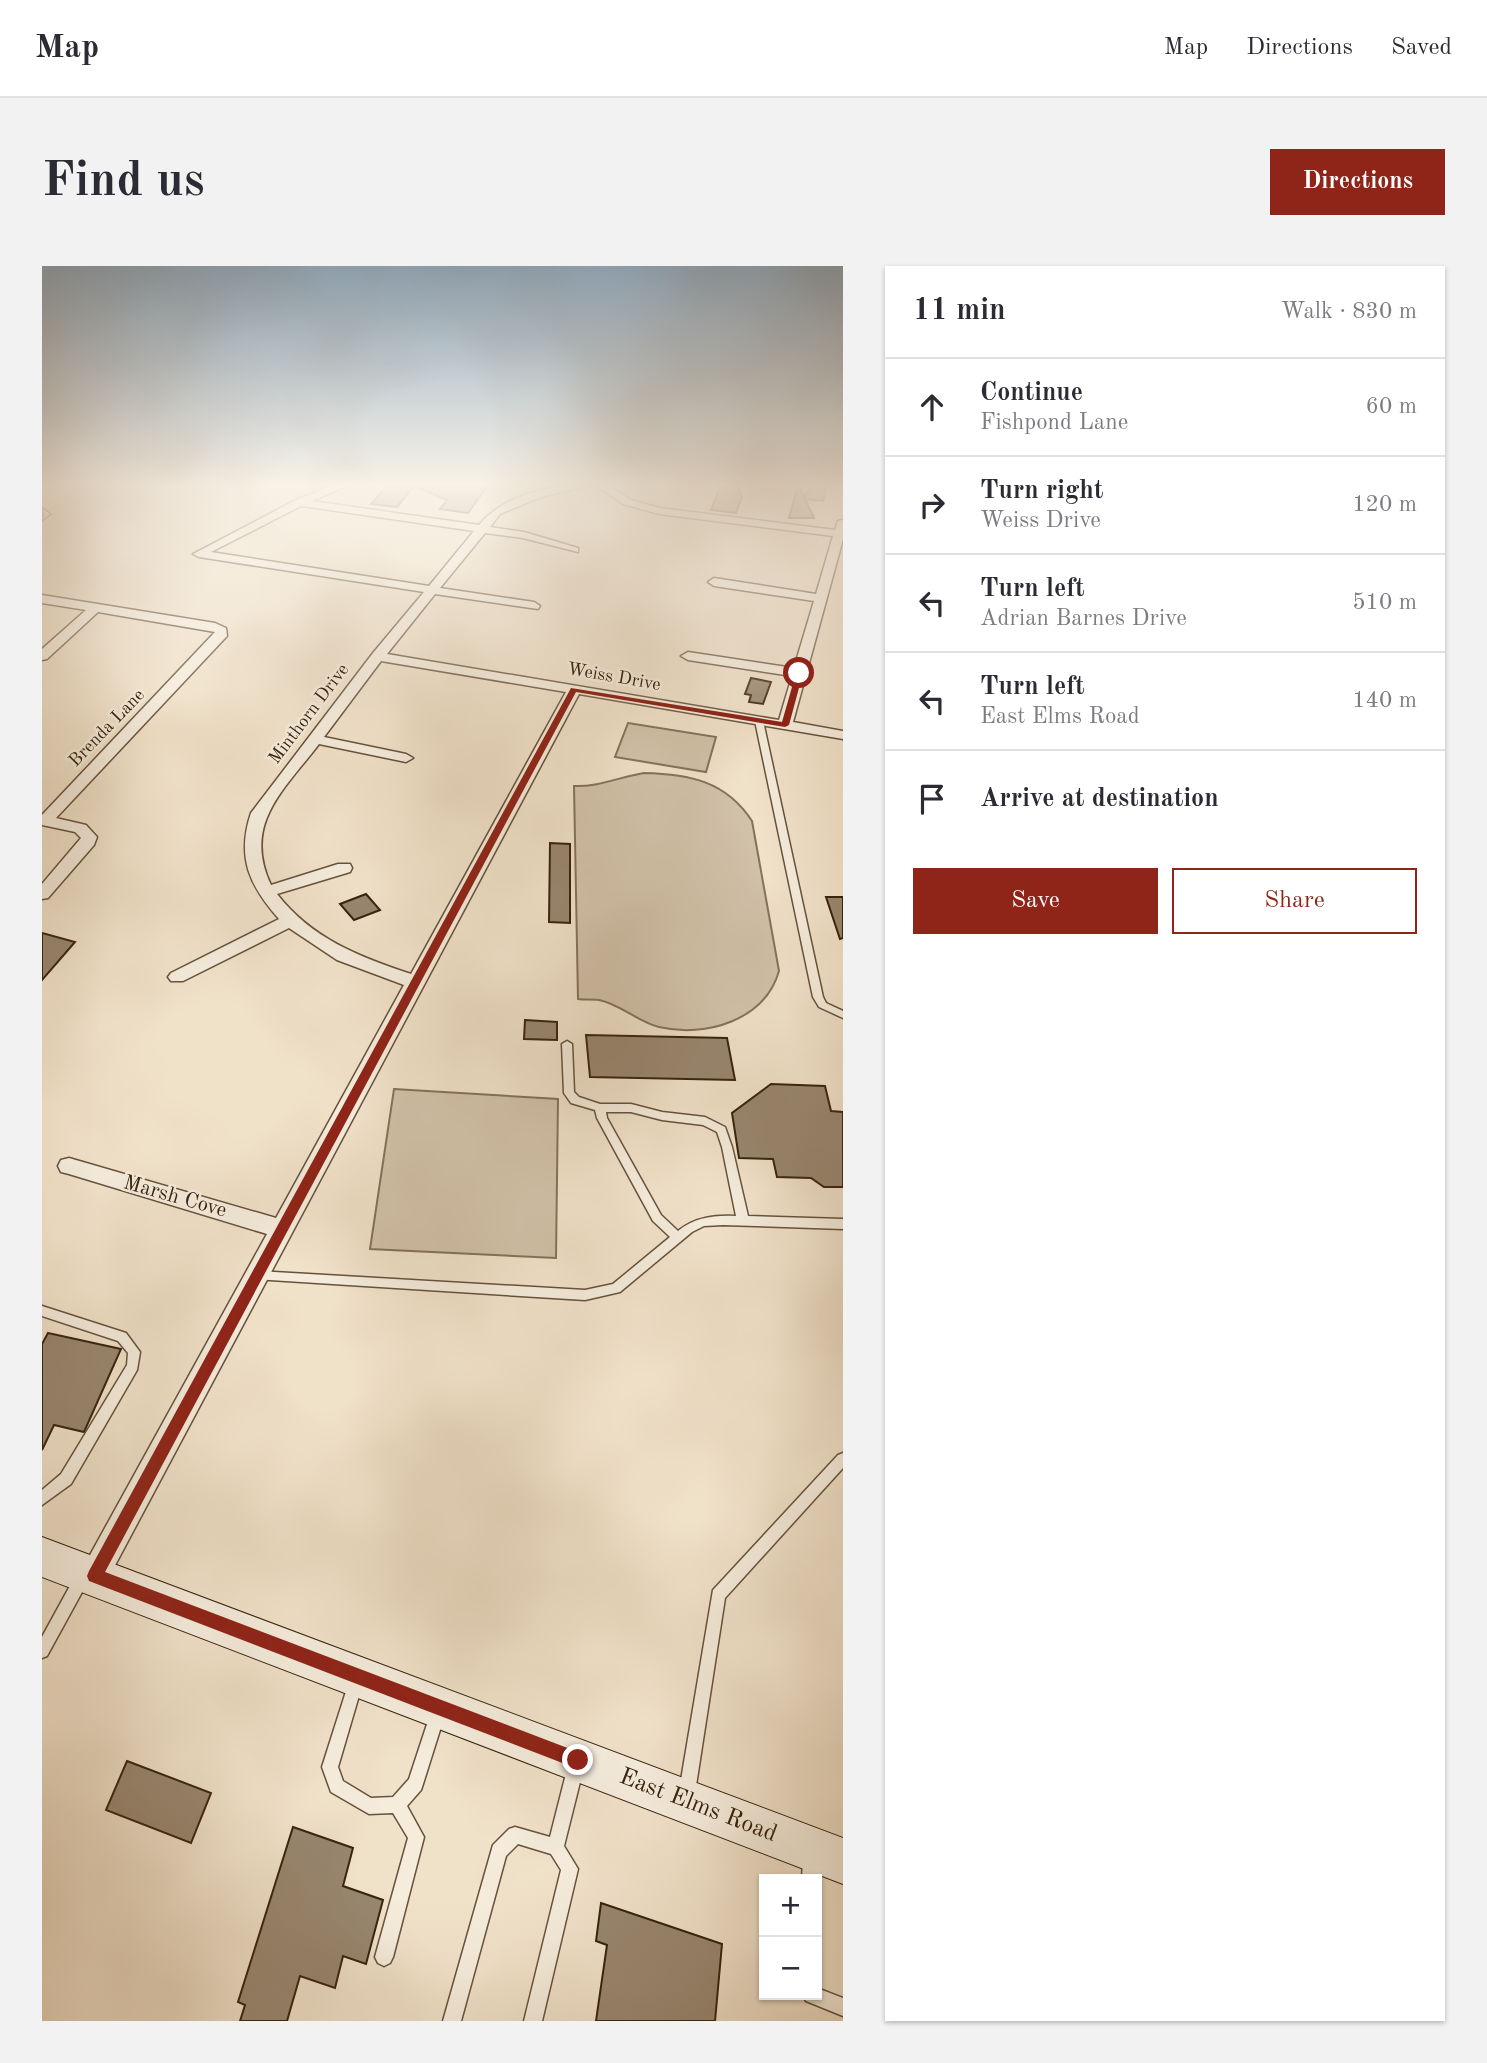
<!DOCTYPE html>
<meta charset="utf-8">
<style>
body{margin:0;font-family:"Old Standard TT",serif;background:#f2f2f3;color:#2b2b33}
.controls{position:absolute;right:21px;bottom:21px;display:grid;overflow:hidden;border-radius:0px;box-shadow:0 2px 5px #0004}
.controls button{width:63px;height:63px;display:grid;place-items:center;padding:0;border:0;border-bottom:2px solid #e1e1e2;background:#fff;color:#2b2b33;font:35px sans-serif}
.stop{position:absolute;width:21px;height:21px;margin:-16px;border:5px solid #8f2418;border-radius:50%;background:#fff}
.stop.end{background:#8f2418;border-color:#fff;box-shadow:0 2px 7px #0008}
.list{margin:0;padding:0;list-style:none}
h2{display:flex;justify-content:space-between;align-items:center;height:91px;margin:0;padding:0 28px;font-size:30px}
h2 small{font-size:23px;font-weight:400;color:#7c7c81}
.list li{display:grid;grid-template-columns:46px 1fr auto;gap:21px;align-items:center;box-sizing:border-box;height:98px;padding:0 28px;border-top:2px solid #e1e1e2}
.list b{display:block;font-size:26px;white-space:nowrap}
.list p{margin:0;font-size:23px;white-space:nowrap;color:#7c7c81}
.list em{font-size:23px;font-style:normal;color:#7c7c81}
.actions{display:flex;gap:14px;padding:21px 28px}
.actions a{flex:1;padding:16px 0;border:2px solid #8f2418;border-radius:0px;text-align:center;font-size:24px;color:#8f2418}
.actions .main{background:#8f2418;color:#fff}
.icon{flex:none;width:38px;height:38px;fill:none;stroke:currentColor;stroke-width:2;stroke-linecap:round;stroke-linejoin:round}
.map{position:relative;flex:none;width:801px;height:1755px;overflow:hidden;border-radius:0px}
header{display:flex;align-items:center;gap:42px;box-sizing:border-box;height:98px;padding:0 35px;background:#fff;border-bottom:2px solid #e1e1e2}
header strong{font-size:33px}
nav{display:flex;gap:38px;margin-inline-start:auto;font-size:24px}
.intro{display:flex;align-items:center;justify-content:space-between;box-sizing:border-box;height:168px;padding:0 42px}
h1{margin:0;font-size:49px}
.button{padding:18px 32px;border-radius:0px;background:#8f2418;color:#fff;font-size:24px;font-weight:700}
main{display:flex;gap:42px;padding:0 42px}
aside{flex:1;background:#fff;border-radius:0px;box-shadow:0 2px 5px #0004}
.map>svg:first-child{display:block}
.green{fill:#d1c1a9;stroke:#84725b;stroke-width:2}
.building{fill:#98866f;stroke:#38230d;stroke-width:2}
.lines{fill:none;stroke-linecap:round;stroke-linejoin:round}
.service-casing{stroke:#66523c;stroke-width:3}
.minor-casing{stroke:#66523c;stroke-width:3}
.secondary-casing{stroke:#38230d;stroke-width:2}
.service{fill:#f5ecdc;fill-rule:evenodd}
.minor{fill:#f5ecdc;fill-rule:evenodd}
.secondary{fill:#f5ecdc;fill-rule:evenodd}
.route{fill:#8f2418}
.labels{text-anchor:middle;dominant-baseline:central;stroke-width:5;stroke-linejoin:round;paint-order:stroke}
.far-street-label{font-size:18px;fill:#38230d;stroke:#f5ecdc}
.street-label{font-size:21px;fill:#38230d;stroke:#f5ecdc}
.near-street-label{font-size:24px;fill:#38230d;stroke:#f5ecdc}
</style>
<header>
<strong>Map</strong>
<nav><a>Map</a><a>Directions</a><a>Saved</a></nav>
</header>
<div class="intro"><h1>Find us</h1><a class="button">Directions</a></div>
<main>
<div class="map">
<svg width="801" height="1755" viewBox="0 0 801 1755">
<rect width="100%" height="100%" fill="#f0e1c9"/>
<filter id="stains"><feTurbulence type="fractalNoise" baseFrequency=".00286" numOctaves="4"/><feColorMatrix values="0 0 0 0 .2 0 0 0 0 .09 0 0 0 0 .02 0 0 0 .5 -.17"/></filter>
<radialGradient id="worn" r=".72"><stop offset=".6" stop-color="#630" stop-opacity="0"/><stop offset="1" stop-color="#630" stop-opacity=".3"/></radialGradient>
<path class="green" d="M 586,457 L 674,471 L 664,506 L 573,491 Z
M 602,507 C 647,508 684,515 710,555 L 737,705 C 723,754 664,772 617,761 C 596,756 578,738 557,734 C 550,733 542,734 536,733 L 532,520 C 556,521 578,511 602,507 Z
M 352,823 L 516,833 L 514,992 L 328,983 Z"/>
<path class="building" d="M 346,219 L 446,219 L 426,247 L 398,243 L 405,234 L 372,220 L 355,241 L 329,238 Z
M 679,219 L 695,219 L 700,230 L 694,247 L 669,244 Z
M 756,219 L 762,231 L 771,219 L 785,219 L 781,235 L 763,233 L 772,252 L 747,252 Z
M 709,412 L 729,416 L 721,438 L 707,436 L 709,429 L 703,428 Z
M 508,577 L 528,578 L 528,657 L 507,656 Z
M 324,628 L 338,644 L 312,654 L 298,638 Z
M 784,631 L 801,631 L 801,672 L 798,673 Z
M 0,667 L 33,676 L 0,714 Z
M 483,754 L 515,756 L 515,774 L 482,773 Z
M 544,769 L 685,772 L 693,814 L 548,811 Z
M 729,818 L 783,820 L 789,845 L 801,846 L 801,921 L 782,921 L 769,912 L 735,911 L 731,893 L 697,892 L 690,847 Z
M 6,1067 L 79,1083 L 42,1166 L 12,1159 L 0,1184 L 0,1078 Z
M 85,1495 L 169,1527 L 149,1577 L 64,1544 Z
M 251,1561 L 311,1582 L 301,1620 L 341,1634 L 324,1698 L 301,1690 L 293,1722 L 258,1710 L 245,1755 L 198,1755 L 203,1739 L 196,1736 Z
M 559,1637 L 680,1678 L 673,1755 L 554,1755 L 565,1679 L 554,1675 Z"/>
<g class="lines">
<defs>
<path id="service" d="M 0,242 L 8,248 L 0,254 L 2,248 Z
M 714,453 L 721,455 L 781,731 L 784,737 L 801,745 L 801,752 L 777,741 L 771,731 L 713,455 Z
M 525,775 L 530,778 L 532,826 L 537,831 L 558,838 L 589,838 L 620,846 L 663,851 L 683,861 L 690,881 L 706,950 L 801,953 L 801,963 L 681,959 L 662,960 L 650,966 L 578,1026 L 543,1034 L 211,1013 L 209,1010 L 211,1007 L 215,1005 L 543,1024 L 571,1018 L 628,971 L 611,955 L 555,852 L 553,844 L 529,837 L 522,827 L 520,778 ZM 564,846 L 589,846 L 620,854 L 661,859 L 675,866 L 680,881 L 694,950 C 673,949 653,951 636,965 L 619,949 L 565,852 Z
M 0,1040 L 84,1067 L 98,1086 L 95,1104 L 29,1218 L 0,1239 L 0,1224 L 19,1208 L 85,1099 L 86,1087 L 76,1075 L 0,1050 Z
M 801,1187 L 801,1202 L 683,1332 L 653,1526 L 651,1532 L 645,1534 L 639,1532 L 637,1526 L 671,1324 L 796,1189 Z
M 40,1305 L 45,1307 L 47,1312 L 45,1317 L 5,1390 L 0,1392 L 0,1371 L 35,1307 Z
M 314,1409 L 319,1411 L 321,1416 L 296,1501 L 301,1515 L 329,1532 L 351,1531 L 367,1513 L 390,1443 L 395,1440 L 400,1443 L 403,1448 L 381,1518 L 379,1524 L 365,1540 L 382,1571 L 351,1691 L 348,1697 L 342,1700 L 336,1697 L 333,1691 L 366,1572 L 351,1547 L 327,1548 L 289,1526 L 280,1501 L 307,1416 L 309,1411 Z
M 534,1492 L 539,1495 L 542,1500 L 522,1580 L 536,1603 L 500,1755 L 482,1755 L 519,1604 L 509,1588 L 476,1578 L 464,1590 L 419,1755 L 401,1755 L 451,1579 L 467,1563 L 473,1561 L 508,1571 L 526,1500 L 529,1495 Z
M 769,1585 L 775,1587 L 777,1593 L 775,1617 L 775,1613 L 760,1613 L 761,1593 L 763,1587 Z
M 775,1722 L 801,1732 L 801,1750 L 764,1735 L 761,1729 L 775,1729 Z"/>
<path id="minor" d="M 292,219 L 307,219 L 270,235 L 437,259 C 464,227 510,219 550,219 L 499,231 L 458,248 L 448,261 L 482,266 L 536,282 L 536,286 L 481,272 L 443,267 L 398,322 L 492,336 L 498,340 L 496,343 L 393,328 L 345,388 L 737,454 L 750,410 L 646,394 L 639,390 L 646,386 L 752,402 L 772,335 L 672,320 L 666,316 L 672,312 L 774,328 L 791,270 L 617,248 L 581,238 L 553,219 L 566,219 L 589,234 L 618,242 L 793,264 L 796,255 L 801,254 L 801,273 L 751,456 L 801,465 L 801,473 L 537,428 L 62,1320 L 52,1324 L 42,1320 L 38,1310 L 42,1300 L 225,968 L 27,908 L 19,906 L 16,900 L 19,894 L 27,892 L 234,952 L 362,719 L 295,694 L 247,662 L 141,715 L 129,715 L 126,711 L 129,707 L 237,653 C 208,620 194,592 209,547 L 331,387 L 382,326 L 157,291 L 151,288 L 254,234 ZM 259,240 L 260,240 L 432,265 L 387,320 L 169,286 ZM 339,395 L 524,426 L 369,708 C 317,691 269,672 235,628 L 308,606 L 310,602 L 308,598 L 296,598 L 229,619 C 200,558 242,524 277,478 L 364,496 L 371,492 L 364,488 L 282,471 Z
M 0,329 L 173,357 L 184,362 L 185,370 L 14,552 L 44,559 L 55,571 L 52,579 L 6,632 L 0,633 L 0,618 L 39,572 L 33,566 L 0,559 L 0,549 L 173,366 L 56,346 L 5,393 L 0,394 L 0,383 L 44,344 L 0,337 Z"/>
<path id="secondary" d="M 0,1271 L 801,1572 L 801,1618 L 0,1311 Z"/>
</defs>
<use href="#service" class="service-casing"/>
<use href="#minor" class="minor-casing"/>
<use href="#secondary" class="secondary-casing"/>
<use href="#service" class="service"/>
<use href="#minor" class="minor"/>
<use href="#secondary" class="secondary"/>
</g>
<linearGradient id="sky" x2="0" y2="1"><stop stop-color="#92acc2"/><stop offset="0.47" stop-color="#f8f2e7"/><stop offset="1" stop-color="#f8f2e7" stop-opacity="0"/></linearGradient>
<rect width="801" height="465" fill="url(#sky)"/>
<path class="route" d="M 757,405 L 761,407 L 747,459 L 743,461 L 534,426 L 63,1306 L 536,1486 L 542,1488 L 544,1494 L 542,1500 L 536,1503 L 47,1315 L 45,1310 L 47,1305 L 529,422 L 740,456 L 754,407 Z"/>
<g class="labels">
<g class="far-street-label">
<text transform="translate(572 411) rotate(10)">Weiss Drive</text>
<text transform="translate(267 448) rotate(-53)">Minthorn Drive</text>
<text transform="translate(65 462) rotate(-46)">Brenda Lane</text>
</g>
<g class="street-label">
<text transform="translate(133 931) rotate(16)">Marsh Cove</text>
</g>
<g class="near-street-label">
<text transform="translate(656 1540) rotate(21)">East Elms Road</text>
</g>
</g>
<rect width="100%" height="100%" filter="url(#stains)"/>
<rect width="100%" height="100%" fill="url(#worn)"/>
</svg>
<div class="controls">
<button>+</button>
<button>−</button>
</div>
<div class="stop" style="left:757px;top:407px"></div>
<div class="stop end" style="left:536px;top:1494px"></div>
</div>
<aside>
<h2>11 min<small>Walk · 830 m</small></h2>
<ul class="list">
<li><svg class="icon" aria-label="ahead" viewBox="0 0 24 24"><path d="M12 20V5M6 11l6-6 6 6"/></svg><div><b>Continue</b><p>Fishpond Lane</p></div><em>60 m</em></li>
<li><svg class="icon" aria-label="right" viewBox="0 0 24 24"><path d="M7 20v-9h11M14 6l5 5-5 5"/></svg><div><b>Turn right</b><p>Weiss Drive</p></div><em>120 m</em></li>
<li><svg class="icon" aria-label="left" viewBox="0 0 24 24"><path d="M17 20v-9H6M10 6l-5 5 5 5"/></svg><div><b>Turn left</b><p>Adrian Barnes Drive</p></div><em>510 m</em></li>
<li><svg class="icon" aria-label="left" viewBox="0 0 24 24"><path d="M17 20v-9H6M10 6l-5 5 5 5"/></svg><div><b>Turn left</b><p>East Elms Road</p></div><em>140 m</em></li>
<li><svg class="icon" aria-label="arrive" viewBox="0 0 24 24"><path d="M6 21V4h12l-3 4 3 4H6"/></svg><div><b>Arrive at destination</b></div></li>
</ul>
<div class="actions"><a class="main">Save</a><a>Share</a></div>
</aside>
</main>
